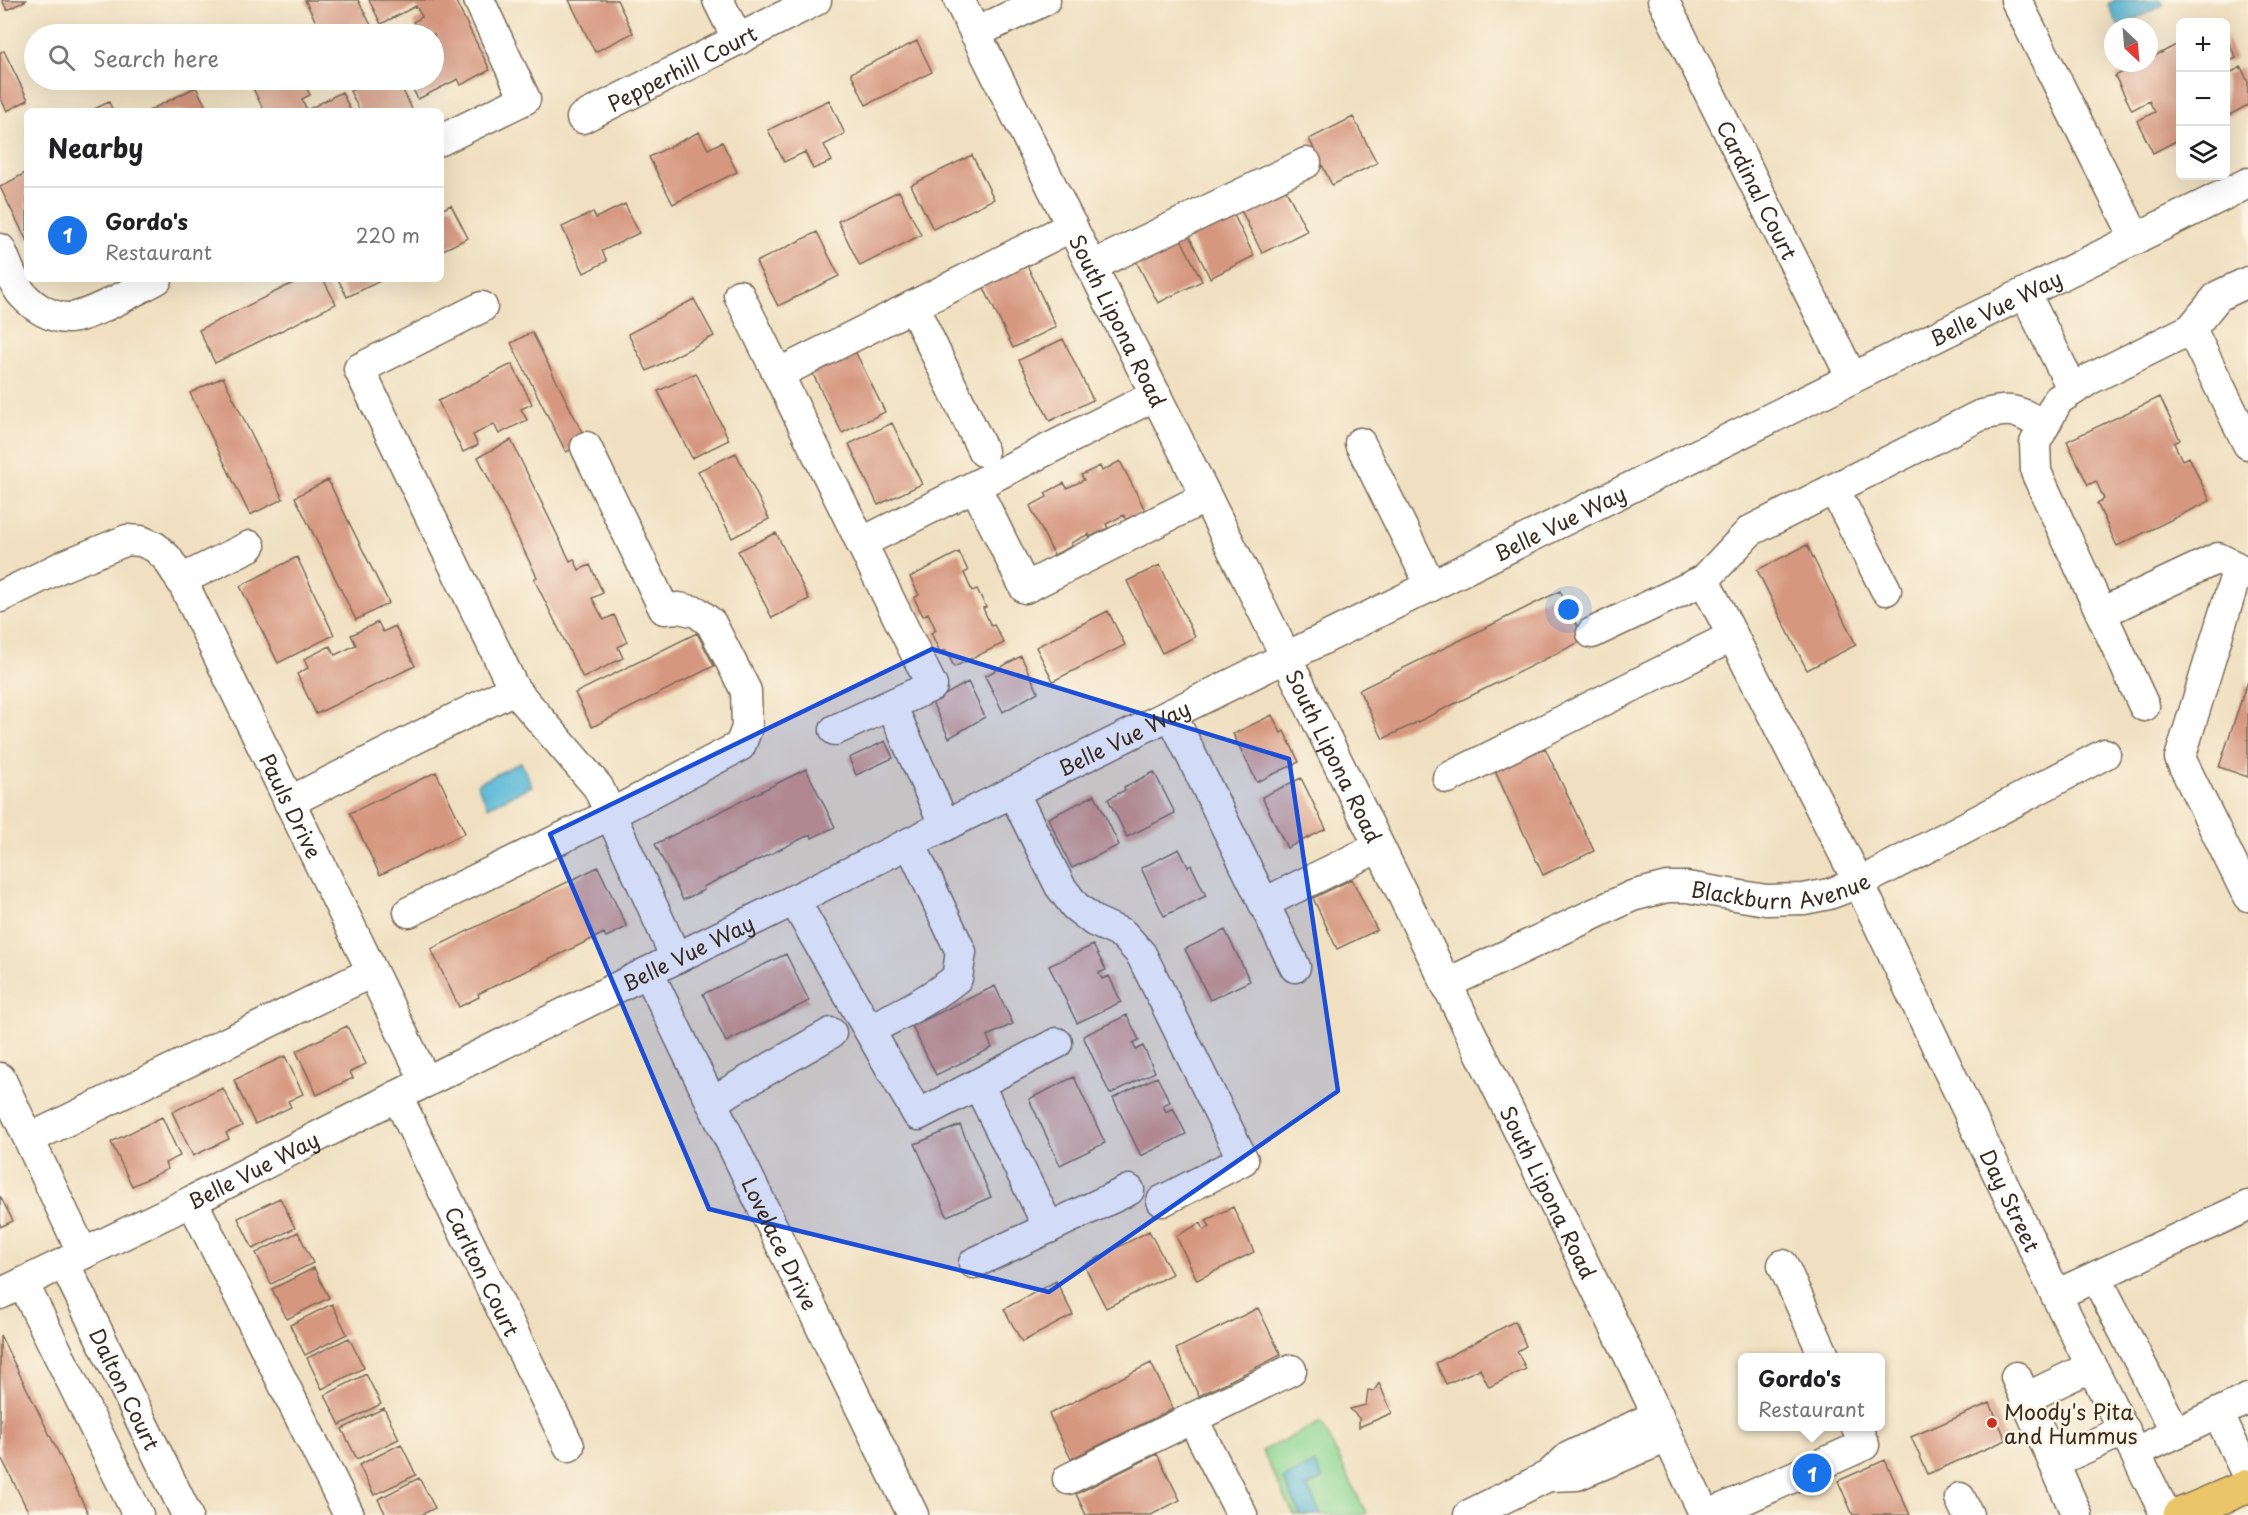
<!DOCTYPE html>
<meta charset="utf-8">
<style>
body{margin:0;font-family:"Playpen Sans",sans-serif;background:#f2f2f2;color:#202124}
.controls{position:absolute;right:18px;top:18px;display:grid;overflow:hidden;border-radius:9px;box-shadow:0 6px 24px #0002}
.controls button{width:54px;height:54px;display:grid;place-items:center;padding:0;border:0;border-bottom:2px solid #e0e0e0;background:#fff;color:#202124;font:30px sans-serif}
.compass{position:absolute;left:2104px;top:18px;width:54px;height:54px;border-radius:50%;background:#fff;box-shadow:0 6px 24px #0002;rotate:154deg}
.you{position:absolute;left:1569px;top:610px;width:21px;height:21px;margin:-15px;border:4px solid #fff;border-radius:50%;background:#1a73e8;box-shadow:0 0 0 9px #1a73e833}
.badge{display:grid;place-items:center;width:39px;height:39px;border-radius:50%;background:#1a73e8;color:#fff;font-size:20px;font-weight:700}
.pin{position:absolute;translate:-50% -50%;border:3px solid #fff;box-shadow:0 2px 6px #0006}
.popup{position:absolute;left:1738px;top:1353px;width:147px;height:78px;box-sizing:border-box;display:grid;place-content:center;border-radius:9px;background:#fff;filter:drop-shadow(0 2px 4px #0005);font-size:20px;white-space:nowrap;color:#757577}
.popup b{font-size:22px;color:#202124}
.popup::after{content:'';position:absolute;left:50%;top:100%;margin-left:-12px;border:12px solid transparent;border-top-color:#fff}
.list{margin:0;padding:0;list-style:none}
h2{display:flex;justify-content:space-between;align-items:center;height:78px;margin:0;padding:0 24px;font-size:26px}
h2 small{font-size:20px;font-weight:400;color:#757577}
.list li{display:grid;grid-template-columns:39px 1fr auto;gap:18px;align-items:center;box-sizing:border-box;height:96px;padding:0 24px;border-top:2px solid #e0e0e0}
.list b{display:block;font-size:22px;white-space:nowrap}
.list p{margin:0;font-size:20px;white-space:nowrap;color:#757577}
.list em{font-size:20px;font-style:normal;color:#757577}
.icon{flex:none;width:33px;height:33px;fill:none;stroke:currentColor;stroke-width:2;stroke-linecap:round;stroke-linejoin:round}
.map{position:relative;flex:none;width:2248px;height:1515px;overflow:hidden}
.search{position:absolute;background:#fff;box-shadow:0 6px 24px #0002;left:24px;top:24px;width:420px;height:66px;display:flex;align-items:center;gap:15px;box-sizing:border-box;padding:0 21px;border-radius:33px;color:#757577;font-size:22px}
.panel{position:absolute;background:#fff;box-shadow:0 6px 24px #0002;left:24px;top:108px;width:420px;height:174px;border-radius:9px}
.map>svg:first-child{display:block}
.green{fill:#89d592;stroke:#628058;stroke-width:1.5}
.water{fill:#59b8d7;stroke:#4a717a;stroke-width:1.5}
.building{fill:#d69780}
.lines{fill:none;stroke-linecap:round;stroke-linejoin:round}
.minor-casing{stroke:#7a6a57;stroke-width:33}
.major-casing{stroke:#7a6a57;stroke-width:36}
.minor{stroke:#fff;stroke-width:30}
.major{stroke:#eac669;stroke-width:33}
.marked{fill:#1d4ed8;fill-opacity:0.2;stroke:#1d4ed8;stroke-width:4.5;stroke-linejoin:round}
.poi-dot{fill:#c8321e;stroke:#fcf5e5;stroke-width:2}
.labels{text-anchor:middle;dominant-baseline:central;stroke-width:5;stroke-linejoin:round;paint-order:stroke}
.street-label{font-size:21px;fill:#3b2a1e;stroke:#fcf5e5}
.poi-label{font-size:21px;fill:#3b2a1e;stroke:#fcf5e5;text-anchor:start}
</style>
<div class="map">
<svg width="2248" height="1515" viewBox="0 0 2248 1515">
<rect width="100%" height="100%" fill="#fcf5e5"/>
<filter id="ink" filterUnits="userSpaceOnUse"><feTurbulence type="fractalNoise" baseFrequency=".0167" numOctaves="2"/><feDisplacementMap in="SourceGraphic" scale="12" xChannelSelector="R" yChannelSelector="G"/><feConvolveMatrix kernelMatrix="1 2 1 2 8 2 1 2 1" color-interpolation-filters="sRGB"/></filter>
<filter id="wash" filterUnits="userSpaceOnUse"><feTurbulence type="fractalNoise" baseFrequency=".008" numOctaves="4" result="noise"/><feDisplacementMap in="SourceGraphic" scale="24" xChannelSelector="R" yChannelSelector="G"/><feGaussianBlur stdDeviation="1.35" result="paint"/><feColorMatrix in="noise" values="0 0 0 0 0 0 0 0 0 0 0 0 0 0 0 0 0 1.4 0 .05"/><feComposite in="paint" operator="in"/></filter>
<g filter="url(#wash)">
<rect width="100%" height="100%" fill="#f0e0c1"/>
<path class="green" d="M 1321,1422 L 1366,1513 L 1362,1515 L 1294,1515 L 1262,1451 Z"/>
<path class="water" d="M 2116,0 L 2161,0 L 2163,5 L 2119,27 L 2108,4 Z
M 521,762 L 532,786 L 488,807 L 477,784 Z
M 1314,1463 L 1323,1479 L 1307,1487 L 1321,1515 L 1301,1515 L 1283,1479 Z"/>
<g id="blocks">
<path class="building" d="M 2,0 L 27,0 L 7,10 Z
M 305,0 L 358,0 L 372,27 L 355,34 L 322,34 Z
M 369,0 L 455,0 L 490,70 L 461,85 L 458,79 L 418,99 L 408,80 L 434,80 L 434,48 L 436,47 L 434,34 L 419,34 L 413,22 L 422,17 L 416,6 L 381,24 Z
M 569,0 L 617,0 L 633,33 L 595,52 Z
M 2226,37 L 2236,58 L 2226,63 Z
M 917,41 L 932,72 L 866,105 L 851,73 Z
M 2180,43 L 2180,139 L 2153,153 L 2137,121 L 2155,112 L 2149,101 L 2132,110 L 2115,76 L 2140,63 L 2149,63 L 2149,59 Z
M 4,51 L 28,100 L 7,111 L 0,97 L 0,52 Z
M 2241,67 L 2248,82 L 2248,105 L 2226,117 L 2226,75 Z
M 249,80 L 302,80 L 310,95 L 302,99 L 307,110 L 342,92 L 351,111 L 264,111 Z
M 373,80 L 398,80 L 413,111 L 360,111 L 350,91 Z
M 196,87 L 208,111 L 148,111 Z
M 829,100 L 845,134 L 824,145 L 832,161 L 813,169 L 805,152 L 784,162 L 768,130 Z
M 109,102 L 113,111 L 90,111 Z
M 1353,117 L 1377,163 L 1332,185 L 1309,139 Z
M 699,132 L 708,149 L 722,142 L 737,172 L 673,204 L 649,157 Z
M 972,155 L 994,199 L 933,229 L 911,185 Z
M 27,172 L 27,241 L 0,187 Z
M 1283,184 L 1307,231 L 1262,253 L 1239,206 Z
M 899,191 L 921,235 L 860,266 L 838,221 Z
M 625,204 L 639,233 L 602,251 L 607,261 L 584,273 L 562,227 L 593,212 L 596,218 Z
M 451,205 L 468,238 L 441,251 L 441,210 Z
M 1231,209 L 1254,256 L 1210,278 L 1187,232 Z
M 817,232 L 839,276 L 778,306 L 756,262 Z
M 1179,235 L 1202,281 L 1158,303 L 1134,257 Z
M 1027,265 L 1056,327 L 1013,348 L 983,286 Z
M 301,279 L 323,279 L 336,304 L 215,363 L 199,330 Z
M 338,279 L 384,279 L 347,297 Z
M 694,299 L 714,336 L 647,371 L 628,334 Z
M 532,332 L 587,442 L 566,452 L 511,343 Z
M 1063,339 L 1093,400 L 1050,421 L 1019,360 Z
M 855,351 L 885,412 L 842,433 L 812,372 Z
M 512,364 L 532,404 L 521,409 L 527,420 L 499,434 L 494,424 L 473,435 L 478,445 L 463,452 L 438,401 Z
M 696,373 L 729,440 L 692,458 L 658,391 Z
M 223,377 L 283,499 L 250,515 L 190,393 Z
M 2160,397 L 2180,440 L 2174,443 L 2182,460 L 2189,457 L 2210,501 L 2117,546 L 2097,503 L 2104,499 L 2096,481 L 2088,485 L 2067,441 Z
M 892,423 L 922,484 L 878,505 L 849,444 Z
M 511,440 L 570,561 L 574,559 L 579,570 L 590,565 L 603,593 L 592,598 L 604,620 L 614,615 L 627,642 L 618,647 L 623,658 L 583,678 L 534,579 L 537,577 L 478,457 Z
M 736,453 L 769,519 L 732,538 L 698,471 Z
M 1120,461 L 1145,510 L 1126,520 L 1124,515 L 1106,524 L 1108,528 L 1090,537 L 1089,534 L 1071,543 L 1072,546 L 1054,555 L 1030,506 L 1047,497 L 1045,493 L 1064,483 L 1067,488 L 1084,480 L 1081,475 L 1100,466 L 1102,471 Z
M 328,480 L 389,603 L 356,620 L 295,497 Z
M 776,533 L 809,599 L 772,618 L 738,551 Z
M 1807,545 L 1856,645 L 1807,670 L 1757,570 Z
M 959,552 L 968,571 L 964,573 L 972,591 L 977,589 L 986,607 L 983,608 L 991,626 L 994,625 L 1004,643 L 954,667 L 946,650 L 940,652 L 931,633 L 936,630 L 928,613 L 923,616 L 914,598 L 919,595 L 910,577 Z
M 297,557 L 334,635 L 278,663 L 240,586 Z
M 1160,565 L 1195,637 L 1162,653 L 1127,581 Z
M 1560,591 L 1584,640 L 1383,739 L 1359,690 Z
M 1108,611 L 1125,645 L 1053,681 L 1036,647 Z
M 378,622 L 383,632 L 395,626 L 415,666 L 316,714 L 297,674 L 308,668 L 304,659 L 330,646 L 335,655 L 356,645 L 351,635 Z
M 697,633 L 714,666 L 592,727 L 575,693 Z
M 1021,656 L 1038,692 L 1003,712 L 985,676 Z
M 2248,680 L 2248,777 L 2219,767 Z
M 968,682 L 985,717 L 949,738 L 932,702 Z
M 1272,715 L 1281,733 L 1284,731 L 1299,762 L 1257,782 L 1233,734 Z
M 885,741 L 893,758 L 856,775 L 849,758 Z
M 1545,748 L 1594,851 L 1543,875 L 1495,771 Z
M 806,769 L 835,827 L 812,838 L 811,834 L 703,887 L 704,890 L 683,900 L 655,844 Z
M 436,772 L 465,833 L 380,875 L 350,813 Z
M 1154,772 L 1175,813 L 1127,837 L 1108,799 L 1125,790 L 1124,787 Z
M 1301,778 L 1326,829 L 1287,848 L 1262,797 Z
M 1095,795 L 1119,845 L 1072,868 L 1048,818 Z
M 1179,849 L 1188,867 L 1191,865 L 1206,896 L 1164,916 L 1141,868 Z
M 598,867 L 627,927 L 606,937 L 604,933 L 478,994 L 479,997 L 459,1007 L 431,949 Z
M 1352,879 L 1377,930 L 1337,949 L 1313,898 Z
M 1225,930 L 1250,981 L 1210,1000 L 1185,949 Z
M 1093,945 L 1106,970 L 1099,973 L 1102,979 L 1109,976 L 1121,1002 L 1077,1023 L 1049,966 Z
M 786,954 L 809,1001 L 726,1042 L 703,994 Z
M 995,986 L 1013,1024 L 987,1036 L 992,1048 L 936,1075 L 912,1026 Z
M 1127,1015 L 1139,1040 L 1133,1043 L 1136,1050 L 1143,1046 L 1155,1072 L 1110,1094 L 1083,1036 Z
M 347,1026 L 366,1064 L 350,1072 L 353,1078 L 317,1095 L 296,1051 Z
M 285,1056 L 303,1094 L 288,1101 L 291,1107 L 255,1124 L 234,1080 Z
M 1074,1077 L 1105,1143 L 1060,1165 L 1029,1099 Z
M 1157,1077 L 1170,1102 L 1163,1105 L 1166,1112 L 1173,1108 L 1186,1134 L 1141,1156 L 1113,1098 Z
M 223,1088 L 242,1126 L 226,1133 L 229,1139 L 193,1156 L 172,1112 Z
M 162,1117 L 180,1156 L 165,1163 L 168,1169 L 132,1186 L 111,1142 Z
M 960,1125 L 991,1197 L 947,1216 L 915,1144 Z
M 0,1196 L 13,1221 L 0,1227 Z
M 280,1198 L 295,1228 L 253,1249 L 238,1218 Z
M 1233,1207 L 1254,1252 L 1197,1280 L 1176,1236 L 1201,1223 L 1204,1230 L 1210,1227 L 1206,1220 Z
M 1149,1231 L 1172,1274 L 1106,1308 L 1084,1265 Z
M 298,1232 L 313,1263 L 271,1284 L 256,1253 Z
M 314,1268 L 329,1298 L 287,1319 L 272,1289 Z
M 1056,1281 L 1073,1315 L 1022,1342 L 1004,1309 Z
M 332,1304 L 347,1334 L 305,1355 L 290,1325 Z
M 1258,1308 L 1281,1355 L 1199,1396 L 1176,1349 Z
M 1515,1321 L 1526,1346 L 1517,1351 L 1526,1369 L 1489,1387 L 1480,1369 L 1446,1384 L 1436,1363 Z
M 0,1335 L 34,1403 L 89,1515 L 30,1515 L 0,1455 Z
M 349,1338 L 364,1368 L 322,1389 L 307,1358 Z
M 1151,1363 L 1173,1409 L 1071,1459 L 1049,1414 Z
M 366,1374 L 381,1404 L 340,1425 L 325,1395 Z
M 1379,1383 L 1392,1413 L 1359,1427 L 1359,1418 L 1350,1409 L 1366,1405 L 1368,1390 L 1374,1391 Z
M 1990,1403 L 2006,1440 L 1928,1474 L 1911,1437 Z
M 384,1408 L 399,1439 L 357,1459 L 342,1429 Z
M 401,1444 L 416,1475 L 374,1495 L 359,1465 Z
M 1157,1454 L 1180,1500 L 1151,1515 L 1086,1515 L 1076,1494 Z
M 1885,1460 L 1910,1515 L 1853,1515 L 1838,1481 Z
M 419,1478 L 435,1508 L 421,1515 L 386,1515 L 378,1499 Z"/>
</g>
</g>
<g filter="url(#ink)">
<use href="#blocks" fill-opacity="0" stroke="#7a6a57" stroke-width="1.5"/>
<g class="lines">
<defs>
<g id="minor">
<path d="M 718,0 L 738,40"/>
<path id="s1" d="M 959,0 L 1286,657 L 1624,1345 L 1705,1515"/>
<path id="s2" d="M 1663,0 L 1852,378"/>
<path d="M 2016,0 L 2136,239"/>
<path d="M 975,33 L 1045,0"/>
<path id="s3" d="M 582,118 L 816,0"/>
<path d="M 441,140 L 525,99 L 479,0"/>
<path d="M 0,249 C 7,263 13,284 23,295 C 34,307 51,318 68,318 C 88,318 137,289 157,279"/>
<path d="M 1092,266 L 1306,163"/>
<path d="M 2025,293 L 2073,390"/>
<path d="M 739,295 L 932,686 L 835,730"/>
<path d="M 913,306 L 983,451"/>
<path d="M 482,307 L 359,369 L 514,689"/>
<path d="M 2191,329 L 2248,444"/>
<path d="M 778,374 L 1072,226"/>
<path d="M 1360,443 L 1431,586"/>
<path d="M 975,486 L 1025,588 L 1206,497"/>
<path d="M 1834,489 L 1886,590"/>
<path d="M 861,543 L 1156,395"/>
<path d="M 181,580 L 250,546"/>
<path id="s4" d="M 1704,580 L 1859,883 L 2056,1295 L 2166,1515"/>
<path id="s5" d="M 0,597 L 63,566 L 127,540 L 141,541 L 155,547 L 167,558 L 183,583 L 426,1082"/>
<path d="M 2101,613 L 2218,558 L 2238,568 L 2180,758 L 2248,896"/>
<path d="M 1592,633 L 1704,580 L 1750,531 L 1979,416 C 2012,407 2015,409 2044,426"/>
<path d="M 891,705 L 945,826"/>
<path d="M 2144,706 L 2036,472 L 2035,443 L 2058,400 L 2090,379 L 2191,329 L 2218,296 L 2248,282"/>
<path d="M 1171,714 L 1295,967"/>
<path d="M 1448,778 L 1733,636"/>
<path d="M 1013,792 L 1060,886 L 1075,906 L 1094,921 L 1123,934 L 1141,954 L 1243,1160 L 1162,1201"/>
<path d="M 289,802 L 514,689 L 598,787 L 676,958"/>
<path d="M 794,900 L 918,1115 L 1057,1043"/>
<path d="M 1264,903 L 1379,847"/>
<path d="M 409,912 L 611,814 L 740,746 L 747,728 L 746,691 L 711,623 L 697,612 L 679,608 L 664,609 L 586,447"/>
<path id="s6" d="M 648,972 L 913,1515"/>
<path id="s7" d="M 1446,984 L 1632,896 L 1667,887 L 1687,887 L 1766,900 L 1804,899 L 1829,894 L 1859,883 L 2105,754"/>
<path d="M 869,1029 C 901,1015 930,1000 957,978 L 961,952 L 910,843"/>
<path d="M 0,1078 L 83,1254"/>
<path d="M 978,1084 L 1049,1228"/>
<path id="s8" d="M 397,1096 L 569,1446"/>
<path d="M 711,1102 L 831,1033"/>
<path d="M 29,1139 L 372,972"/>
<path d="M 192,1201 L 349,1515"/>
<path id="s9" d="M 64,1263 L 187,1515"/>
<path d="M 974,1263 L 1129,1190"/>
<path d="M 1783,1265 L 1825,1358"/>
<path d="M 2096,1277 L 2176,1433"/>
<path d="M 23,1283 L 138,1515"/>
<path id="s10" d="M 0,1294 L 192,1201 L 397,1096 L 794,900 L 2248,183"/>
<path d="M 2056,1295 L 2248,1206"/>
<path d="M 2016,1377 L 2077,1515"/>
<path d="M 2026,1398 L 2092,1366"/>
<path d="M 2218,1413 L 2248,1477"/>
<path d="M 1192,1418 L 1242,1515"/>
<path d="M 2136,1452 L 2248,1399"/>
<path d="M 2054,1462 L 2125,1430"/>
<path d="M 1551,1476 L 1577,1475 L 1668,1437"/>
<path d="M 1068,1479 L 1291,1370"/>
<path d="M 1960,1498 L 1968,1515"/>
<path d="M 1469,1515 L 1548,1476 L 1569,1457 L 1658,1415"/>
<path d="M 1709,1515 L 1864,1445 L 1856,1426"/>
</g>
<path id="major" d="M 2180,1515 L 2248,1486"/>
</defs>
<use href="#minor" class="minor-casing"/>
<use href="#major" class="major-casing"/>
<use href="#minor" class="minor"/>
<use href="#major" class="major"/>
</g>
</g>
<path class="marked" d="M 932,649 L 1289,759 L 1338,1091 L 1049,1292 L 709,1209 L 550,834 Z"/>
<circle class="poi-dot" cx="1992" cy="1423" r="6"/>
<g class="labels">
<g class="street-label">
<text stroke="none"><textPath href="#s3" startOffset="112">Pepperhill Court</textPath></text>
<text stroke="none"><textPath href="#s2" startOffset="212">Cardinal Court</textPath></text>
<text stroke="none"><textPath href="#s10" startOffset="2226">Belle Vue Way</textPath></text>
<text stroke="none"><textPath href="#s1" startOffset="358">South Lipona Road</textPath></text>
<text stroke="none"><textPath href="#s10" startOffset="1740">Belle Vue Way</textPath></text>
<text stroke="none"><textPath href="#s10" startOffset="1254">Belle Vue Way</textPath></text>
<text stroke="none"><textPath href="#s1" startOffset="844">South Lipona Road</textPath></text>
<text stroke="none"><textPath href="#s5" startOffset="462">Pauls Drive</textPath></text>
<text stroke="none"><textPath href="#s7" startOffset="357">Blackburn Avenue</textPath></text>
<text stroke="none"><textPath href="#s10" startOffset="768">Belle Vue Way</textPath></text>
<text stroke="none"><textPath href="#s10" startOffset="282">Belle Vue Way</textPath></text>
<text stroke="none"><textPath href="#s1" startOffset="1330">South Lipona Road</textPath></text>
<text stroke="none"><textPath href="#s4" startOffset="692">Day Street</textPath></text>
<text stroke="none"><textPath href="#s6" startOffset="302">Lovelace Drive</textPath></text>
<text stroke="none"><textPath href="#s8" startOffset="195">Carlton Court</textPath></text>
<text stroke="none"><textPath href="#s9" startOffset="140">Dalton Court</textPath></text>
</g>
<g class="poi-label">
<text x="2004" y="1411">Moody's Pita<tspan x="2004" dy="24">and Hummus</tspan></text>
</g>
</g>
</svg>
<div class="controls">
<button>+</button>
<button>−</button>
<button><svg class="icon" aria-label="layers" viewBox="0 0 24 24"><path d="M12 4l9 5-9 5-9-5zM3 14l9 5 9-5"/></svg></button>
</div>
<svg class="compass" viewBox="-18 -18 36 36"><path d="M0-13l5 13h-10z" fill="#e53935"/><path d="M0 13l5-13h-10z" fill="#757577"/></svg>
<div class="you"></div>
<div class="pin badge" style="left:1812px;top:1473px">1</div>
<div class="popup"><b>Gordo's</b>Restaurant</div>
<div class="search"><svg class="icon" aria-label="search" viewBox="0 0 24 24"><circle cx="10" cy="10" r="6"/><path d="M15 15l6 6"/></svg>Search here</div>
<section class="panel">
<h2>Nearby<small></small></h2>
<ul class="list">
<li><span class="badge">1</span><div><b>Gordo's</b><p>Restaurant</p></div><em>220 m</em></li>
</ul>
</section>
</div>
